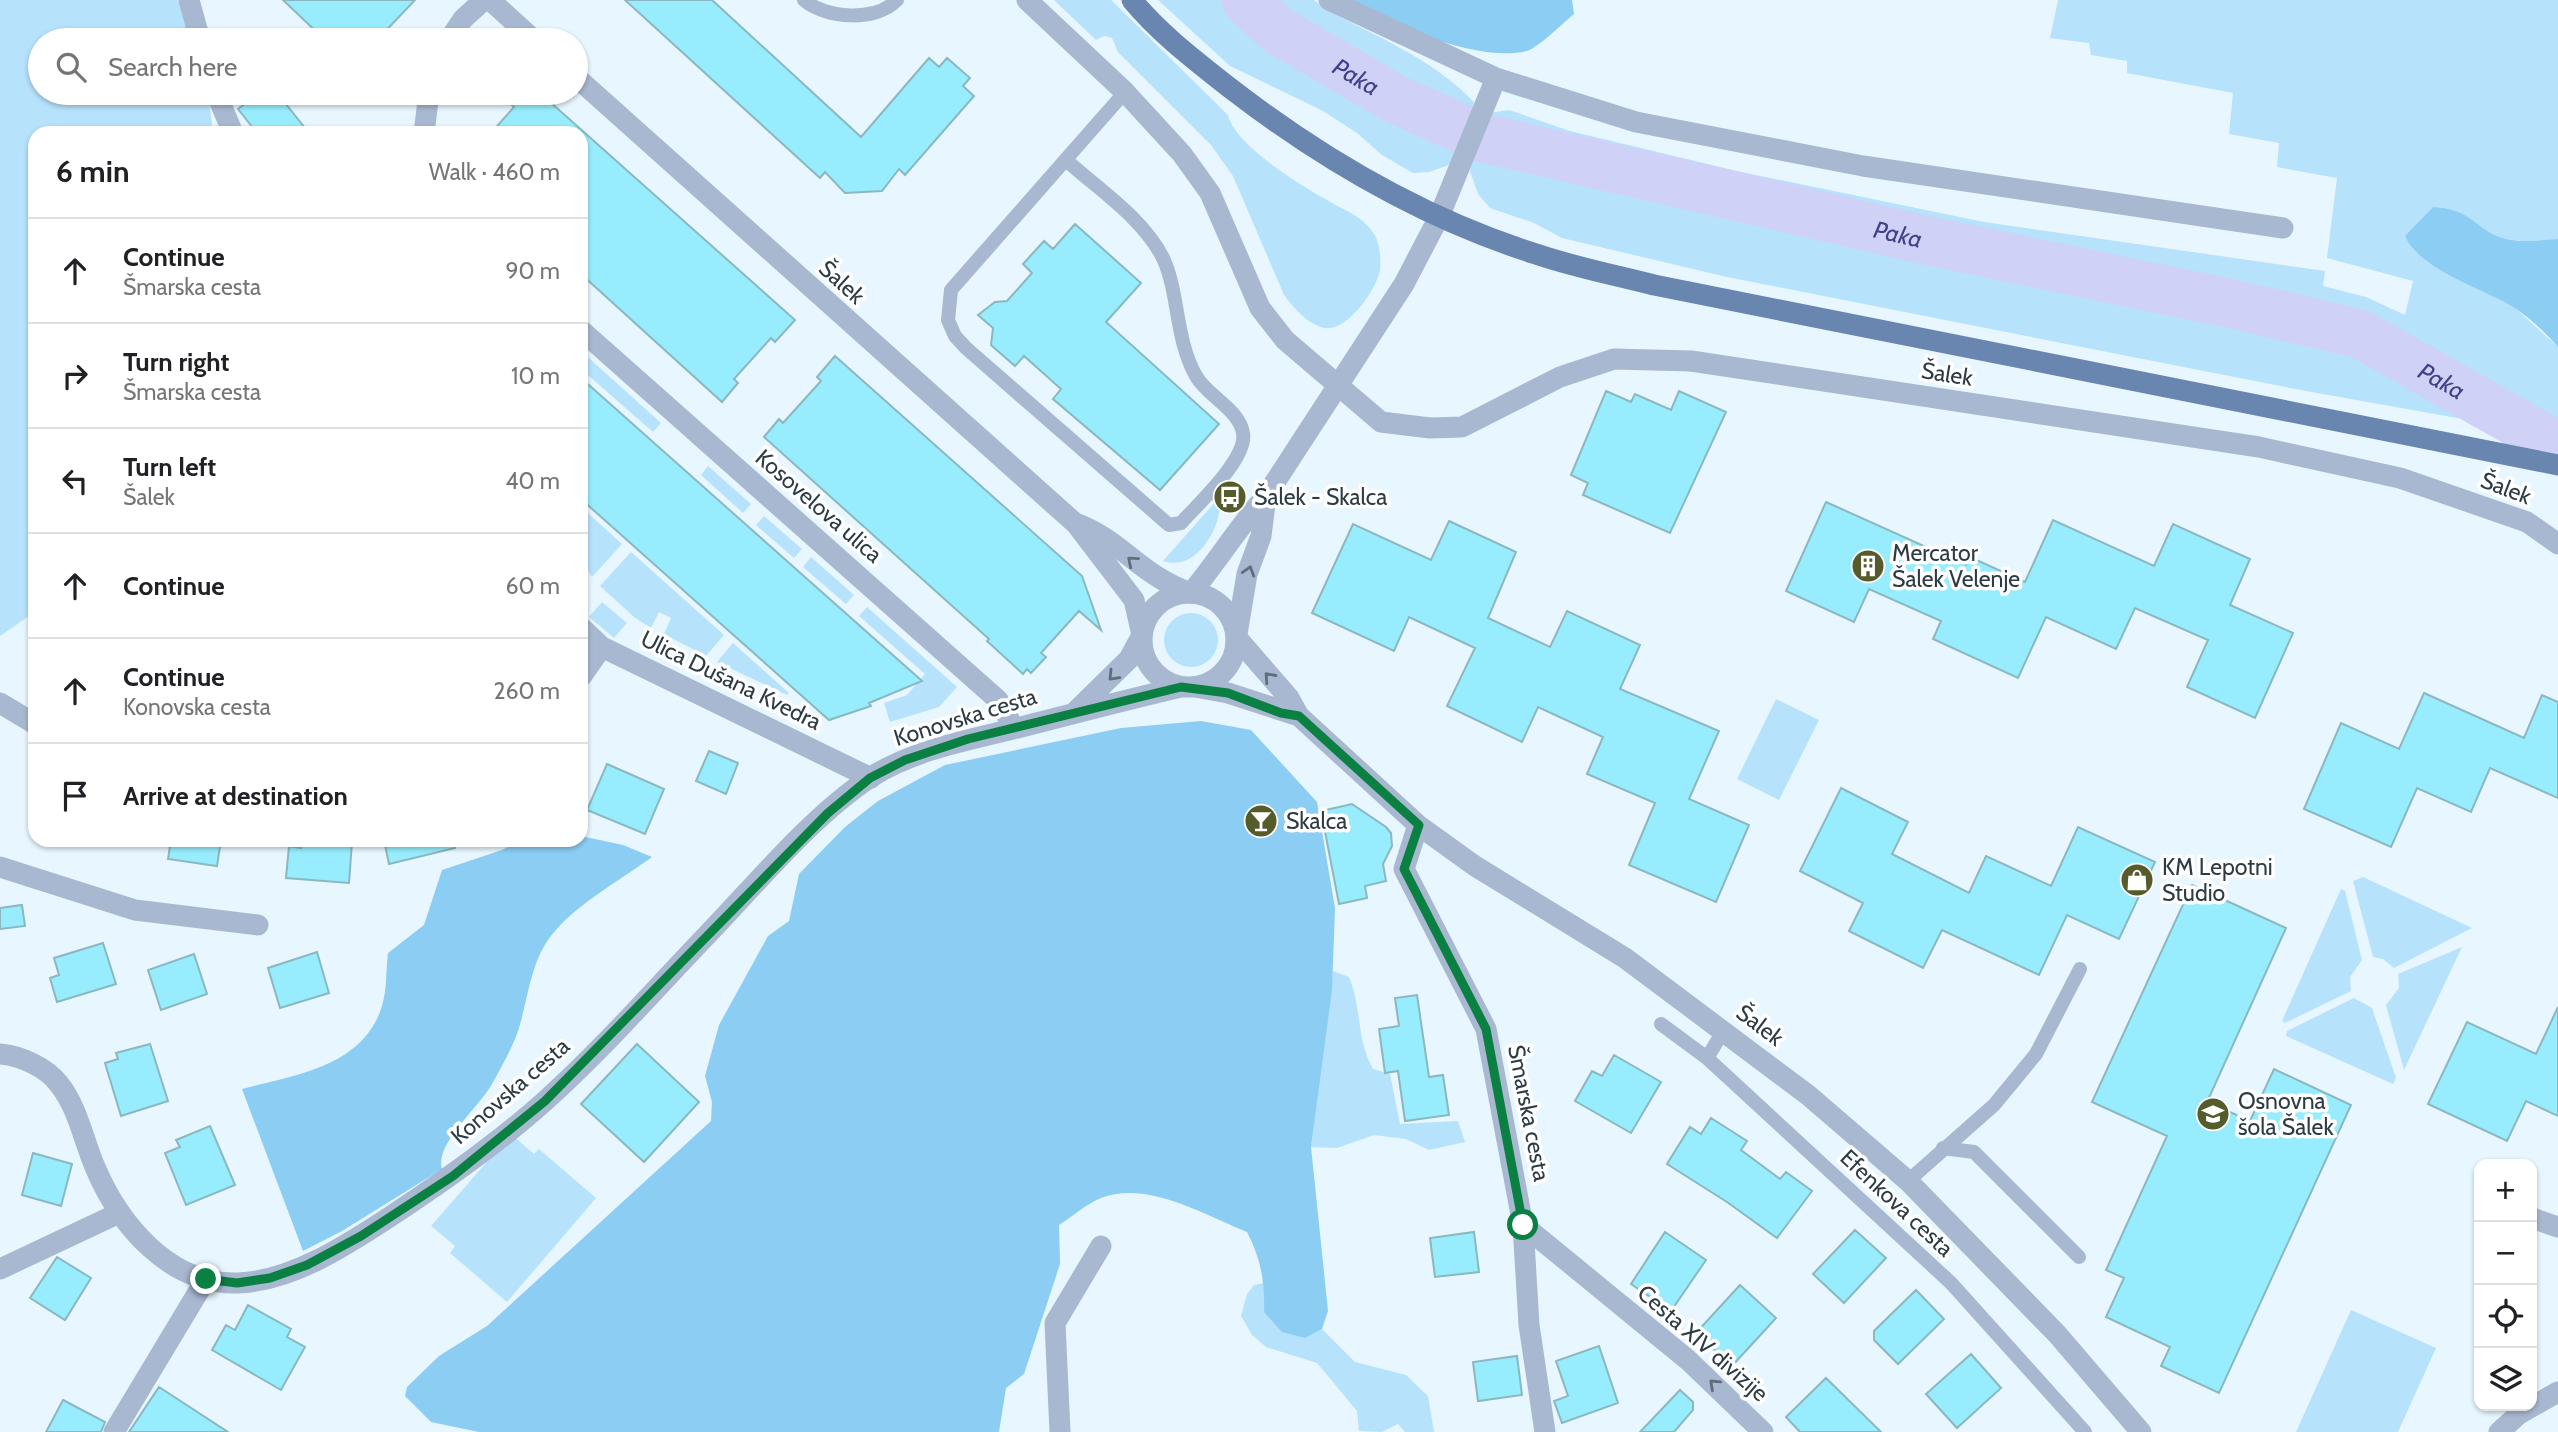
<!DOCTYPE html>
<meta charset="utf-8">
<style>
body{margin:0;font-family:Cabin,sans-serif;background:#f6f6f6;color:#202124}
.controls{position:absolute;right:21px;bottom:21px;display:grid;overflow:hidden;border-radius:14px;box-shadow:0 2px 5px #0004}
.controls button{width:63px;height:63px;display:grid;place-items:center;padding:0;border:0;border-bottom:2px solid #e0e0e0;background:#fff;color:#202124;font:35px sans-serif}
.stop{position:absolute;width:21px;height:21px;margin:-16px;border:5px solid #0b8043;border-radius:50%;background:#fff}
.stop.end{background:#0b8043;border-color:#fff;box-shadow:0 2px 7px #0008}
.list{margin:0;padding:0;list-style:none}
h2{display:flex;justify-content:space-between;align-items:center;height:91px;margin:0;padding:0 28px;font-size:30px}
h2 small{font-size:23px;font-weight:400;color:#757577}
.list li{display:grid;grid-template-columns:46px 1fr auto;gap:21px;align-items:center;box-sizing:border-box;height:105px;padding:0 28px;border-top:2px solid #e0e0e0}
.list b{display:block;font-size:26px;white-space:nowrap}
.list p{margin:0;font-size:23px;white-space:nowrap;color:#757577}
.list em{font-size:23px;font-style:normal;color:#757577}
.icon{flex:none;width:38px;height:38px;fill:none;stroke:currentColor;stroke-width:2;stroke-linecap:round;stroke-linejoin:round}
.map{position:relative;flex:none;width:2558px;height:1432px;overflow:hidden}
.search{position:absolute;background:#fff;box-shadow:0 2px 5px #0004;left:28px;top:28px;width:560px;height:77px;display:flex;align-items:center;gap:18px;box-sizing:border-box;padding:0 24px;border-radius:38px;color:#757577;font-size:26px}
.panel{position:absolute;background:#fff;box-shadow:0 2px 5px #0004;left:28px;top:126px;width:560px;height:721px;border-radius:21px}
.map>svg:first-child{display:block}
.green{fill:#b7e2fc}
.forest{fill:#8bcdf3}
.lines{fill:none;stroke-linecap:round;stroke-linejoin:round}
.river{stroke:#cfd1f7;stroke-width:49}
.building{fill:#97edfd;stroke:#8bb8c0;stroke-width:2}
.service{stroke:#a8b8d0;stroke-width:14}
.minor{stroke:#a8b8d0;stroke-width:21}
.tertiary{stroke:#a8b8d0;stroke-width:21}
.primary{stroke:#6986b1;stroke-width:21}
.oneway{stroke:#5e6e7c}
.route{stroke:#0b8043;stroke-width:9}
.labels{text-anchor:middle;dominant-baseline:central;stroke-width:7;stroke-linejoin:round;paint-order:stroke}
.street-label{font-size:23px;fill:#2d3c44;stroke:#fff}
.poi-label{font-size:23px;fill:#2d3c44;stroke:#fff;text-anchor:start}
.water-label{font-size:24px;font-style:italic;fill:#434087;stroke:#fff}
</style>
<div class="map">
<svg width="2558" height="1432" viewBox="0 0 2558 1432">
<rect width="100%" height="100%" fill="#e7f6ff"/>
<path class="green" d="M 0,0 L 177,0 L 184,8 L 193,40 L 40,40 L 40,93 L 208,93 L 213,133 L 35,133 L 35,612 L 0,636 Z
M 1054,0 L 1111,0 L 1228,115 C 1235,145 1300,185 1327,200 C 1344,210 1364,217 1374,234 C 1380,243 1381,259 1380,270 C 1377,289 1347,332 1325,328 C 1308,325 1293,307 1284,295 L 1233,176 L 1211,145 L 1118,52 L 1112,38 L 1104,36 L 1096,40 Z
M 1158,0 L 1232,0 L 1289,49 L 1382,108 L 1460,144 L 1452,164 L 1429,172 L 1413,173 L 1382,155 L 1357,133 L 1323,111 L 1230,66 Z
M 1261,0 L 1314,0 L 1327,10 C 1379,38 1433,59 1474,102 L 1471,118 C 1396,90 1320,56 1261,0 Z
M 2058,0 L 2558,0 L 2558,239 C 2539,240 2516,244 2497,236 C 2471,224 2470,209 2433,207 L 2405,237 L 2426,261 L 2515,308 L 2558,347 L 2558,419 L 2377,333 L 2240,295 L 2055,258 L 1732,184 L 1571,152 L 1485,125 L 1489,113 L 1509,110 L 1570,131 L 1741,172 L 1984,222 L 2325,271 L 2323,286 L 2366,297 L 2405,315 L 2413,281 L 2327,258 L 2337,178 L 2277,167 L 2279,143 L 2229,134 L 2233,93 L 2127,73 L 2127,61 L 2091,55 L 2089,43 L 2050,38 Z
M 1475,149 L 1566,174 L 1859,239 L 1906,244 L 2229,310 L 2356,346 L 2444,389 L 2502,426 L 2295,389 L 1727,277 L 1562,238 L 1534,223 L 1490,208 L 1478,194 L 1470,171 Z
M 581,351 L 661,423 L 653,432 L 581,369 Z
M 708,466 L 751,504 L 743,513 L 701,475 Z
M 1216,501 L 1222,506 C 1217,514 1219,519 1215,527 C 1206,548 1188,569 1163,561 Z
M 581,507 L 622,544 L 592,577 L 581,559 Z
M 764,516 L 802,549 L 794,558 L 756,525 Z
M 631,552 L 724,635 L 706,656 L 664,634 L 671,618 L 659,612 L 651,628 L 634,617 L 600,586 Z
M 811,557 L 854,595 L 846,604 L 803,567 Z
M 602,602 L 627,623 L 614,638 L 589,617 Z
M 867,607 L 957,687 L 939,707 L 890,722 L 884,703 L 907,695 L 925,674 L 859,616 Z
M1164 640a27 27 0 1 1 54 0a27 27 0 1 1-54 0Z
M 733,643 L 789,693 L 787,695 L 717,662 Z
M 1776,699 L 1819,720 L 1779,800 L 1737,779 Z
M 2363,877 L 2472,928 L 2394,968 L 2383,959 L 2373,957 L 2353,881 Z
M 2341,889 L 2345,891 L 2362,960 L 2350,977 L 2351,991 L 2285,1023 L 2282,1021 Z
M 2462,947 L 2404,1070 L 2386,1005 L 2399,988 L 2398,974 Z
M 1333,971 L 1349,977 C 1362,1008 1356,1039 1373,1069 L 1390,1074 L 1400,1124 L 1458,1121 L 1465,1142 L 1429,1150 L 1406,1139 L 1374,1135 L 1337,1148 L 1311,1147 Z
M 2354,998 L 2372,1008 L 2396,1078 L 2393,1084 L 2286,1036 L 2287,1031 Z
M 511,1134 L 534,1154 L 539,1149 L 596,1198 L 507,1302 L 450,1253 L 455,1246 L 431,1226 Z
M 1265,1283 L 1264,1312 L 1305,1338 L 1322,1329 L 1355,1362 L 1406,1375 L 1428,1396 L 1434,1432 L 1405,1432 L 1398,1424 L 1382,1432 L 1359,1431 L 1357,1411 L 1317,1363 L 1266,1347 L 1252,1335 L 1241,1316 L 1247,1294 L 1254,1285 Z
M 2351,1310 L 2436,1348 L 2398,1432 L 2296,1432 Z"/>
<path class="forest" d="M 1353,0 L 1572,0 L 1574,14 C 1563,23 1539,47 1527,51 C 1479,63 1392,26 1353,0 Z
M 2433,207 C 2470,209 2471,224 2497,236 C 2515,244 2539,240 2558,239 L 2558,347 C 2546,333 2529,317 2513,307 C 2482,288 2420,270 2405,236 Z
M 1201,721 L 1251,730 L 1317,802 L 1335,908 L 1332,990 L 1311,1147 L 1328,1311 L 1322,1329 L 1305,1338 L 1282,1332 L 1264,1312 C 1265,1282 1261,1259 1247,1232 C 1205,1215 1147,1180 1101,1198 C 1086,1204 1072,1217 1059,1225 L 1060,1264 L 1024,1374 L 1006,1388 L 999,1432 L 479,1432 L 431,1422 L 405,1396 L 407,1387 L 439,1356 L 487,1326 L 711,1121 L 712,1102 L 705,1076 L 719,1025 L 768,936 L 789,921 L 799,874 L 845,827 L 878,801 L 945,765 L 1121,728 Z
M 581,836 L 623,845 L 652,857 C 618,882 572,906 548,940 C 532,963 528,995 521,1021 C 515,1044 503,1064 492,1084 C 480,1106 434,1145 442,1169 L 342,1231 L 303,1251 L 242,1089 C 295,1075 363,1067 382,1006 C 387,990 386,969 388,953 L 424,925 L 442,870 L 502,850 L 521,840 L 581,840 Z"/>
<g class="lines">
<path class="river" id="s1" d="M 1246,0 L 1276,29 L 1395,99 L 1483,138 L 1930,241 L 2233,304 L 2360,334 L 2558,446"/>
</g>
<path class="building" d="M 283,0 L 415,0 L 377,40 L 325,40 Z
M 625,0 L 712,0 L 861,137 L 929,58 L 939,67 L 947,58 L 970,78 L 963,86 L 974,96 L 905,175 L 899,169 L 882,191 L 845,193 L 825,172 L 820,178 Z
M 259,93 L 277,93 L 309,133 L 257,133 L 238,109 Z
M 498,93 L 540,93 L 795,320 L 775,342 L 771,338 L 734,379 L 738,383 L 722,402 L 581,274 L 581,133 L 491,133 L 514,107 Z
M 1075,224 L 1141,283 L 1106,322 L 1219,424 L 1160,490 L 1053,399 L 1061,389 L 1024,356 L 1015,366 L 991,345 L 993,328 L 978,315 L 995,302 L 1007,301 L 1032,273 L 1023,264 L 1044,241 L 1053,249 Z
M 835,356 L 1082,576 L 1101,630 L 1079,611 L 1041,653 L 1046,657 L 1031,673 L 1027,669 L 1023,674 L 987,641 L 989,639 L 764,437 L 779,419 L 783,423 L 821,381 L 817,377 Z
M 581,378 L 797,570 L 922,681 L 869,703 L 871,706 L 829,720 L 729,631 L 581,499 Z
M 1606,391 L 1631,402 L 1635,394 L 1671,410 L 1679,391 L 1726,412 L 1670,533 L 1583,495 L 1588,483 L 1571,475 Z
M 1826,502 L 1966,565 L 1970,557 L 2025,582 L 2053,520 L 2154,566 L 2173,524 L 2250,559 L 2230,605 L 2293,633 L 2255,718 L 2187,687 L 2208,640 L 2135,608 L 2116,649 L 2046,617 L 2018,678 L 1933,639 L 1941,621 L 1869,589 L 1854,622 L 1786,591 Z
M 1449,521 L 1516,552 L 1488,618 L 1550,647 L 1567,611 L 1640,645 L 1620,689 L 1719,731 L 1689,799 L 1749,825 L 1716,902 L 1629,865 L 1655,803 L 1587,774 L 1603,737 L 1538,707 L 1522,742 L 1447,706 L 1475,648 L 1409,617 L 1394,651 L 1312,613 L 1353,524 L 1431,560 Z
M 2424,693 L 2524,738 L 2542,695 L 2558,702 L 2558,798 L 2490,768 L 2471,812 L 2417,788 L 2391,847 L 2304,809 L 2341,723 L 2399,749 Z
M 709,751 L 738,763 L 726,794 L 696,781 Z
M 607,764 L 664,789 L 645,834 L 587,810 Z
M 1841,788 L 1908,822 L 1892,854 L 1969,893 L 1986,856 L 2051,886 L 2078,827 L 2155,862 L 2119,939 L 2067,915 L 2039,975 L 1942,930 L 1923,968 L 1849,931 L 1863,903 L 1800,871 Z
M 1352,804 L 1386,827 L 1391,833 L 1392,846 L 1383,864 L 1386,881 L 1365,886 L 1367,898 L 1339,904 L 1321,811 Z
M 171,840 L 221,840 L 217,866 L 168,859 Z
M 302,840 L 352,842 L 349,883 L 286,878 L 289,846 L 301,848 Z
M 384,840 L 454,840 L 455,848 L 389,864 Z
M 2192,885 L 2286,928 L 2207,1102 L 2250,1121 L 2274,1069 L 2351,1105 L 2219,1393 L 2161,1366 L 2170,1347 L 2106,1317 L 2124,1278 L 2106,1270 L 2167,1136 L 2092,1102 Z
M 22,905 L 25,926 L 0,929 L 0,908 Z
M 103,943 L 116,984 L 57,1002 L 50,978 L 59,975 L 54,958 Z
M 317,952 L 329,993 L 280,1008 L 268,968 Z
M 194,954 L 207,994 L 161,1010 L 148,970 Z
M 1417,995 L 1429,1077 L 1443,1075 L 1449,1115 L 1405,1121 L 1398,1071 L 1385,1073 L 1379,1029 L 1399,1026 L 1395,998 Z
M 2558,1007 L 2558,1116 L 2526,1101 L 2507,1141 L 2428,1104 L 2467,1022 L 2536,1054 Z
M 150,1044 L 168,1101 L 121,1116 L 105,1063 L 118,1059 L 116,1053 Z
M 637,1044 L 699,1102 L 644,1162 L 581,1104 Z
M 1614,1055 L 1661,1082 L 1631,1133 L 1575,1101 L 1592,1071 L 1602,1076 Z
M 1711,1118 L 1747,1141 L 1741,1150 L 1780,1179 L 1786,1172 L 1812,1191 L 1777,1238 L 1727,1202 L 1667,1164 L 1690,1127 L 1701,1134 Z
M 210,1126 L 235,1185 L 186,1205 L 165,1153 L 180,1147 L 176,1140 Z
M 33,1153 L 72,1164 L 61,1206 L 22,1195 Z
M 1855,1230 L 1886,1258 L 1844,1303 L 1813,1274 Z
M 1474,1232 L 1479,1272 L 1435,1277 L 1430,1238 Z
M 1665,1232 L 1706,1260 L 1671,1311 L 1631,1284 Z
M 57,1257 L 91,1278 L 65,1320 L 30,1298 Z
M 1740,1285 L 1776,1318 L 1732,1366 L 1696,1333 Z
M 1916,1290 L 1944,1319 L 1898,1364 L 1874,1340 L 1874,1331 Z
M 248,1305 L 291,1329 L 287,1337 L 305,1347 L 281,1390 L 212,1350 L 226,1325 L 235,1330 Z
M 1599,1346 L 1618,1403 L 1562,1423 L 1554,1401 L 1568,1396 L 1556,1361 Z
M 1971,1354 L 2001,1388 L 1957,1428 L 1926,1394 Z
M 1517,1356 L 1522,1395 L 1478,1401 L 1473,1362 Z
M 1826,1378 L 1881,1432 L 1800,1432 L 1786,1417 Z
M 159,1387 L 228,1432 L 129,1432 Z
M 1680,1390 L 1693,1402 L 1693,1410 L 1674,1432 L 1640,1432 Z
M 63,1400 L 105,1422 L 101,1432 L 46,1432 Z"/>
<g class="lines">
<path class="service" d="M 804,0 C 826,19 876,22 897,0
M 1066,160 C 1098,189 1143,218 1163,258 C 1179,292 1175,339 1196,376 C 1207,396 1239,409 1243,433 C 1248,458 1198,504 1181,523 L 1169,525 L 966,348 L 955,336 L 948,320 L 951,290 L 1125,92
M 1661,1024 L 1707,1058 L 1951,1283 L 2085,1432
M 1707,1058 L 1724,1030
M 1943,1148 L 1974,1152 L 2079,1257
M 1908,1181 L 1994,1105 L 2036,1054 L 2080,969"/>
<path class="minor" d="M 189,0 L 200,40
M 490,0 L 534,40
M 1027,0 L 1125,92 L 1182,154 L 1210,193 L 1260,308 L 1285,340 L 1381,422 L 1430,428 L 1462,427 L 1560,377 L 1614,359 L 1691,361 L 2259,447 L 2400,478 L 2527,522 L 2558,544
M 1329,0 L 1496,78 L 1636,122 L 1863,166 L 2283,228
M 449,40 L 463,19 L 484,0
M 576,77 L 1076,524 L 1134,600 L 1142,635
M 216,93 L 233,133
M 424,133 L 429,93
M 1439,217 L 1496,78
M 581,330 L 998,700 L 1014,728
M 1078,524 C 1122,541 1141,576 1191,593
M 581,627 L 602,647 L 871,778
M 1237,638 L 1289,698 L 1299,716 L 1418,825 L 1475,866 L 1625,958 L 1808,1095 L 1908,1181 L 2057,1334 L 2141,1432
M 581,677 L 602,647
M 1195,687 L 1228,693 L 1299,716
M 0,703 L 35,724
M 1418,825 L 1404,869 L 1486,1029 L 1523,1225 L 1529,1325 L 1545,1432
M 0,867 L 135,910 L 258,925
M 2532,1218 L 2558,1227
M 1523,1225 L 1688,1360 L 1763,1432
M 0,1269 L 119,1213
M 114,1432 L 206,1279
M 1060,1432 L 1055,1323 L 1101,1246
M 2499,1432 L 2519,1414 L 2558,1392"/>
<path class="tertiary" d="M1142 640a47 47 0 1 1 94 0a47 47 0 1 1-94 0Z
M 1191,593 C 1218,561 1238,527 1266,496 L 1404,284 L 1439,217
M 1237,634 L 1247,574 L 1261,536 L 1266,496
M 1076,711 L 1129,659 L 1142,635
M 0,1054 C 21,1056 46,1067 59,1084 C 78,1108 83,1139 95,1167 C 119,1224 169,1285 238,1283 C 292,1281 345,1246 388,1218 C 443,1182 496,1145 545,1101 C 603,1049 655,989 708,934 C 758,882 812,816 871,777 C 914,750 965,741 1013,729 C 1069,715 1125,700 1181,687"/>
<path class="primary" d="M 1132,0 C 1160,34 1196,61 1230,88 C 1322,159 1425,219 1536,254 C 1574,267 1615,275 1654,285 L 2558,465"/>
</g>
<defs><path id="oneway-chevron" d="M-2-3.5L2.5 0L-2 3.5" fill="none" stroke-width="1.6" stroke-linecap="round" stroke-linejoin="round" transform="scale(1.75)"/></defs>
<g class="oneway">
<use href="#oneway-chevron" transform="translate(1132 561) rotate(-140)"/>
<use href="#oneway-chevron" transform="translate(1249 571) rotate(-73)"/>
<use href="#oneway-chevron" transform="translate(1113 676) rotate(134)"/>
<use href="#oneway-chevron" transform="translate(1269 677) rotate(-132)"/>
<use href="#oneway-chevron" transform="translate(1714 1384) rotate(-137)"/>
</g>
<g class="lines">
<path class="route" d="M 206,1279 L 237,1283 L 270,1278 L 307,1265 L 361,1236 L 453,1176 L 545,1101 L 828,813 L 870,778 L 905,760 L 968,739 L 1181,687 L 1228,693 L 1281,713 L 1299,716 L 1419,825 L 1404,869 L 1486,1029 L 1523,1225"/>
</g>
<defs>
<symbol id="bus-disc" viewBox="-11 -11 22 22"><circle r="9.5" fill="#555b2a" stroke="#fff"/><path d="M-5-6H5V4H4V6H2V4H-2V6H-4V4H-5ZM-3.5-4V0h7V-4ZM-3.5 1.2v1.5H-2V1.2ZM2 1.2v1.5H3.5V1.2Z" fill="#fff"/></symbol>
<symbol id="building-disc" viewBox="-11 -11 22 22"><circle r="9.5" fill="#555b2a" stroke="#fff"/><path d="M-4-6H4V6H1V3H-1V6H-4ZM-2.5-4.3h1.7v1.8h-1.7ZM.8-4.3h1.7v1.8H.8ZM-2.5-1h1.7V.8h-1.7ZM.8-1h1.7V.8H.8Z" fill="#fff"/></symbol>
<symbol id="bar-disc" viewBox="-11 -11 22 22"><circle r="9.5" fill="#555b2a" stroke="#fff"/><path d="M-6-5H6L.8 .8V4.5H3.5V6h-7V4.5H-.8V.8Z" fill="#fff"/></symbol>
<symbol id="shop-disc" viewBox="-11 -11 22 22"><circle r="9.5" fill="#555b2a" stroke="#fff"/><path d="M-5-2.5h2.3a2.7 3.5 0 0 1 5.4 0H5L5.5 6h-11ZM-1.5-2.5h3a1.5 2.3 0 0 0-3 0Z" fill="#fff"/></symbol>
<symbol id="school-disc" viewBox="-11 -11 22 22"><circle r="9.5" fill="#555b2a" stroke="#fff"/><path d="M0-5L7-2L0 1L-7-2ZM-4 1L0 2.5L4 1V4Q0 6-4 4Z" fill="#fff"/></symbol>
</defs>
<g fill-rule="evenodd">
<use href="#bus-disc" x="1211" y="478" width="38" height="38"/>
<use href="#building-disc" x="1849" y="547" width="38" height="38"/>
<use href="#bar-disc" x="1242" y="802" width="38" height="38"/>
<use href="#shop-disc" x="2118" y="861" width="38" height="38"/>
<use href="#school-disc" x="2194" y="1095" width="38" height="38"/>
</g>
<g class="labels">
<g class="street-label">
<text transform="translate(842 282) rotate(42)">Šalek</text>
<text transform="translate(1947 374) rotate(9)">Šalek</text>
<text transform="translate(2506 488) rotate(21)">Šalek</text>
<text transform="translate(819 506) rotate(41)">Kosovelova ulica</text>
<text transform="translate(731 680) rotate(26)">Ulica Dušana Kvedra</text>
<text transform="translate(965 717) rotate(-17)">Konovska cesta</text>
<text transform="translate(1760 1025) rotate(37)">Šalek</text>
<text transform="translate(510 1091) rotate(-41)">Konovska cesta</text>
<text transform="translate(1529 1113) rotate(79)">Šmarska cesta</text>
<text transform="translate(1897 1203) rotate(43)">Efenkova cesta</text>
<text transform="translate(1703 1343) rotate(41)">Cesta XIV divizije</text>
</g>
<g class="poi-label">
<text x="1254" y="497">Šalek - Skalca</text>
<text x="1892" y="553">Mercator<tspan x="1892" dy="26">Šalek Velenje</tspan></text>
<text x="1286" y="821">Skalca</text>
<text x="2162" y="867">KM Lepotni<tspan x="2162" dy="26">Studio</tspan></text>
<text x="2238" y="1101">Osnovna<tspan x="2238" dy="26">šola Šalek</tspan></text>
</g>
<g class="water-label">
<text stroke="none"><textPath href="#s1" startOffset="135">Paka</textPath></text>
<text stroke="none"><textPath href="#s1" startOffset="702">Paka</textPath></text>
<text stroke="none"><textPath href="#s1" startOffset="1269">Paka</textPath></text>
</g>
</g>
</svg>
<div class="controls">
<button>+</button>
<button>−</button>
<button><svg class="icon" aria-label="locate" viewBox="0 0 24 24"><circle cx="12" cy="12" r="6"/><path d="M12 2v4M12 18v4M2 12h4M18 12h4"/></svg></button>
<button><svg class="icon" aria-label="layers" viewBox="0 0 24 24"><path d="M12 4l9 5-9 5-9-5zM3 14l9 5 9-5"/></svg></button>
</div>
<div class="stop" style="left:1523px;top:1225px"></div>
<div class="stop end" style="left:206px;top:1279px"></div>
<div class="search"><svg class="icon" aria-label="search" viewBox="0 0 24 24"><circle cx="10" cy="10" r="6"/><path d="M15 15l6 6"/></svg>Search here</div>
<section class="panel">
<h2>6 min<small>Walk · 460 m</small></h2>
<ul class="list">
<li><svg class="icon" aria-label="ahead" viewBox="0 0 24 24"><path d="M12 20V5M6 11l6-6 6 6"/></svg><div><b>Continue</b><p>Šmarska cesta</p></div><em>90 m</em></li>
<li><svg class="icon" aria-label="right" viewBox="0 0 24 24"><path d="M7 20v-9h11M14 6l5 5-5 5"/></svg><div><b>Turn right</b><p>Šmarska cesta</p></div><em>10 m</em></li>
<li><svg class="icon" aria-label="left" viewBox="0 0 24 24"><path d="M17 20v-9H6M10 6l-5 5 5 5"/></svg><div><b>Turn left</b><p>Šalek</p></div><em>40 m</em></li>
<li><svg class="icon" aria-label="ahead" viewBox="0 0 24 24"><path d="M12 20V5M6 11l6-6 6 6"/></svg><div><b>Continue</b></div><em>60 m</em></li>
<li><svg class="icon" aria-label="ahead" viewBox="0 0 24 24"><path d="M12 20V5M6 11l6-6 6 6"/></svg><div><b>Continue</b><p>Konovska cesta</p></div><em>260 m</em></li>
<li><svg class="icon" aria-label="arrive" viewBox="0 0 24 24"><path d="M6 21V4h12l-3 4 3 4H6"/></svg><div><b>Arrive at destination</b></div></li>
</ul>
</section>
</div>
